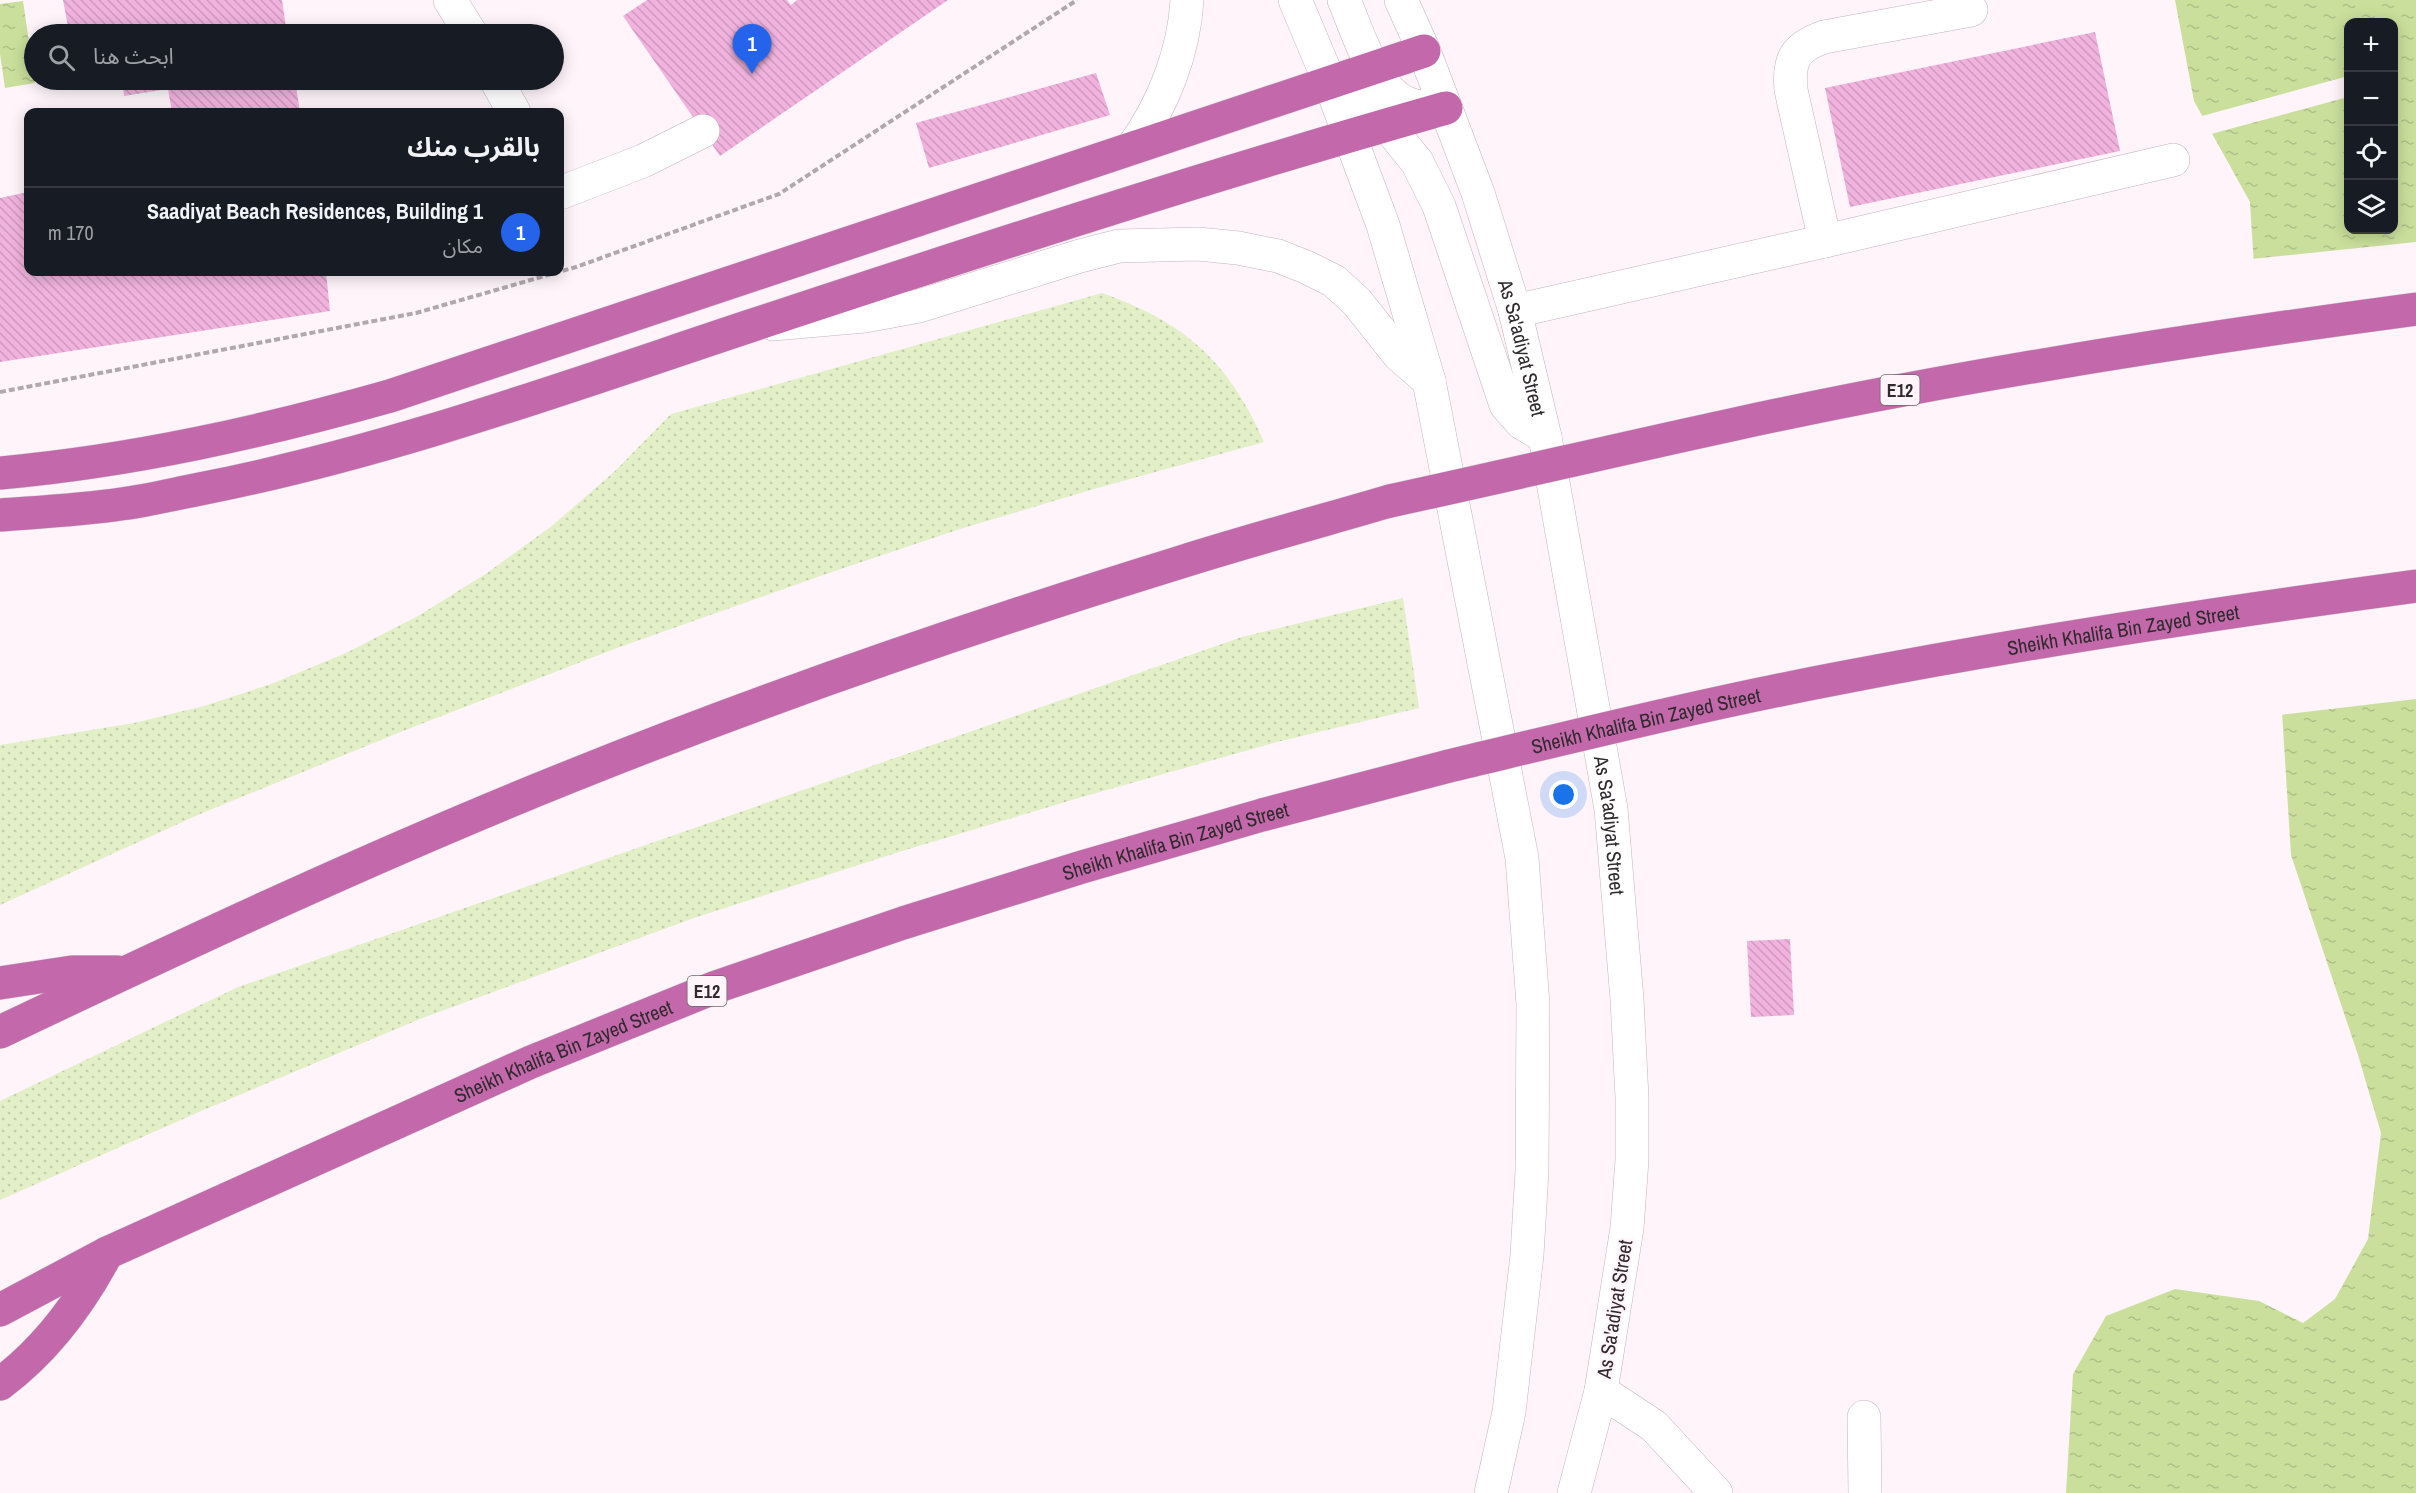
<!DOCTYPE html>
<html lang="ar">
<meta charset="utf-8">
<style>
body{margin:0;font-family:"Archivo Narrow","Noto Sans Arabic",sans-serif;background:#242831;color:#f1f3f6;direction:rtl}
.controls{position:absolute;right:18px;top:18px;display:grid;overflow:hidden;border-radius:12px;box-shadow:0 3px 15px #0003}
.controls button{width:54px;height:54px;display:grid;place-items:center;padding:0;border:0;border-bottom:2px solid #363941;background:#171b24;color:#f1f3f6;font:30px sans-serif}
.you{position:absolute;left:1564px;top:795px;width:21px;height:21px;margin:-15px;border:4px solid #fff;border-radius:50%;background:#1a73e8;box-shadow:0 0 0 9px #1a73e833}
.badge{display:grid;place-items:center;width:39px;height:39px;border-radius:50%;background:#2563eb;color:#fff;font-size:20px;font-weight:700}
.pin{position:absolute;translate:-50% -50px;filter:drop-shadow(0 2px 3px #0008)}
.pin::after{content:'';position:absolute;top:32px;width:21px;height:18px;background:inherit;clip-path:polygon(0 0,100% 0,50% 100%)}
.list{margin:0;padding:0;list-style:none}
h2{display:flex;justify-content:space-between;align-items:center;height:78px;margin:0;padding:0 24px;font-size:26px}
h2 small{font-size:20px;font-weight:400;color:#9ea1a6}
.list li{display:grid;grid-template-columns:39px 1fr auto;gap:18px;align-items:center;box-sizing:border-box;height:90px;padding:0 24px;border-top:2px solid #363941}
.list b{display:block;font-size:22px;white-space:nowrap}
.list p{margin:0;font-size:20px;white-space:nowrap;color:#9ea1a6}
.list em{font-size:20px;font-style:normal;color:#9ea1a6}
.icon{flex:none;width:33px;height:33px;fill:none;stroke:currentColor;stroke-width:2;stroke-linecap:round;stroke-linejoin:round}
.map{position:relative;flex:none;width:2416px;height:1493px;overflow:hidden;direction:ltr}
.search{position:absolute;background:#171b24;box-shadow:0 3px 15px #0003;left:24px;top:24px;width:540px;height:66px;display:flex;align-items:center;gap:15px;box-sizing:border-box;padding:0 21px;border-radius:33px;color:#9ea1a6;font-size:22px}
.panel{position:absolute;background:#171b24;box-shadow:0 3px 15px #0003;left:24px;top:108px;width:540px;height:168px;border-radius:12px;direction:rtl}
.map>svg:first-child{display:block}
.garden{fill:url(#garden-dots)}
.water{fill:url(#water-ripples);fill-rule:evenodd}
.pier{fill:#fef4fa}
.building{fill:url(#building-back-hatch)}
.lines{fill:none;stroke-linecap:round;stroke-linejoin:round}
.minor-casing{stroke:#c3b3be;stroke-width:34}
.highway-casing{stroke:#d6d4d5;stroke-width:34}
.path{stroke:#b0a8ad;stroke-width:4;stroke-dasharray:6 3;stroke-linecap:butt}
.minor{stroke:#fff;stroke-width:33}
.highway{stroke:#c369ab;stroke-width:33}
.highway-bridge-casing{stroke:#d6d4d5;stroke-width:34;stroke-linecap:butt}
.highway-bridge{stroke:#c369ab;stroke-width:33}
.labels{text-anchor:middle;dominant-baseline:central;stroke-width:4.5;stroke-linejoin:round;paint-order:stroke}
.shield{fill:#fef4fa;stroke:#6e676b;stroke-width:1.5}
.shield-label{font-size:18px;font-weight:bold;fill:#302a2e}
.street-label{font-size:20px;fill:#302a2e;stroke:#fef4fa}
</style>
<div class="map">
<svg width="2416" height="1493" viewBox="0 0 2416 1493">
<defs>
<pattern id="garden-dots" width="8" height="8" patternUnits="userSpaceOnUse" patternTransform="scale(1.5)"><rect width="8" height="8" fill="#e2efc7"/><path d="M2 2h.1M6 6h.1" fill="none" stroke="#c2cdab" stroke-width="1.8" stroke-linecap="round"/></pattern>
<pattern id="water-ripples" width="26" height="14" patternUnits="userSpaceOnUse" patternTransform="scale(1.5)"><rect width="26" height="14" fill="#cadf9c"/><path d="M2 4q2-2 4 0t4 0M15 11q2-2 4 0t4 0" fill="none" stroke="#aec087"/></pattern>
<pattern id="building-back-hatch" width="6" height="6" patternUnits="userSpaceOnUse" patternTransform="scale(1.5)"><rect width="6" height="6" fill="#f1b3de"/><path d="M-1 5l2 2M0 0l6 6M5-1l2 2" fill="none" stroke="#cf9abf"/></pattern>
</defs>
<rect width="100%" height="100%" fill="#fef4fa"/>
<path class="garden" d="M 1102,293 C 1184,322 1229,361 1264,442 L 1094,489 L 960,529 L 829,573 L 617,648 L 408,729 L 200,814 L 0,905 L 0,745 L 134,723 L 204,706 L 271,684 L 346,653 L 418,616 L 487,573 L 553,525 L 614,472 L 671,414 Z
M 1403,598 L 1419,708 L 1277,742 L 1082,797 L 902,851 L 694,918 L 420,1019 L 199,1112 L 0,1200 L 0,1101 L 238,987 L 1242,637 Z"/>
<path class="water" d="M 2175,0 L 2416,0 L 2416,1493 L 2066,1493 L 2073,1374 L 2106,1316 L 2175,1289 L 2259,1301 L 2303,1323 L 2335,1299 L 2368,1239 L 2381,1133 L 2358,1055 L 2291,855 L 2250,202 L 2194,101 ZM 2348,22 L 2394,22 L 2394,230 L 2348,230 Z
M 23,1 L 35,83 L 5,88 L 0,54 L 0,4 Z"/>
<path class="pier" d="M 2348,76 L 2348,97 L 2211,134 L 2202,116 Z
M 2416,242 L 2416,699 L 2280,715 L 2251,259 Z"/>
<path class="building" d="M 63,0 L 282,0 L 287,34 L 115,34 L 113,25 L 69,32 Z
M 647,0 L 787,0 L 791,5 L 797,0 L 948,0 L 720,156 L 623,16 Z
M 2095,32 L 2120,151 L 1850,207 L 1825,88 Z
M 1096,73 L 1110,115 L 929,168 L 916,123 Z
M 122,80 L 295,80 L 300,112 L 172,112 L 168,89 L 124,96 Z
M 28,192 L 28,272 L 326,272 L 330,311 L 0,362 L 0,198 Z
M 1790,939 L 1794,1015 L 1751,1017 L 1747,941 Z"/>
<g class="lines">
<defs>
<g id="minor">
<path d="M 450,0 L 471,34"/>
<path d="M 1295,0 L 1330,83 L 1383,225 L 1429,381 L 1522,858 L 1533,1004 L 1532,1171 L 1527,1255 L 1509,1412 L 1491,1493"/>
<path d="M 1344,0 C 1358,32 1374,91 1409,104 C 1421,109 1434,108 1446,108"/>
<path id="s1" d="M 1401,0 L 1424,51 L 1478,193 L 1515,311 L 1545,437 L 1611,809 L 1627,999 L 1632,1098 L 1632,1160 L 1627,1228 L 1601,1391 L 1574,1493"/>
<path d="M 496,80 L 514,112"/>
<path d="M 1330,83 L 1354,98 L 1387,125 L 1417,162 L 1439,206 L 1506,405 L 1522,423 L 1545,437"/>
<path d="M 1132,148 C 1163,106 1184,52 1187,0"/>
<path d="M 560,193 L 643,161 L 703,131"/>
<path d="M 1825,241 L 1791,90 C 1788,60 1795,47 1824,37 L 1971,10"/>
<path d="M 1515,311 L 1825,241 L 2173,160"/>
<path d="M 773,324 L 865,316 L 919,306 L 1080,256 L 1119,246 L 1198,244 L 1238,248 L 1278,256 L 1306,267 L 1334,281 L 1357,302 L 1399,355 L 1429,381"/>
<path d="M 1601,1391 L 1654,1426 L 1716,1493"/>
<path d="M 1864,1417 L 1865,1493"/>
</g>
<g id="highway">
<path d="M 0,473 C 133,461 262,432 390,396 L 1424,51"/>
<path d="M 0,515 C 40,512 81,510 121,504 C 145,501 170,495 195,490 C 386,453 569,386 753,325 C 983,249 1213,174 1446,108"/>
<path d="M 0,983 L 72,972 L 117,972"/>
<path d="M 0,1032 C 189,942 379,853 574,775 C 773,695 977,625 1181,562 C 1251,540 1321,521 1390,501"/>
<path id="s2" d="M 0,1310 L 107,1253 L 531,1062 L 716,987 L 903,923 L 1082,867 L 1262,815 L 1449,766"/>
<path d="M 0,1384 C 47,1349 80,1304 107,1253"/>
</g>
</defs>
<use href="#minor" class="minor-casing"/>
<use href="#highway" class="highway-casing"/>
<path class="path" d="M 0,392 L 416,313 L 576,267 L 779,194 L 1077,0"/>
<use href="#minor" class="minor"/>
<use href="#highway" class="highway"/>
<defs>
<g id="highway-bridge">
<path d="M 1390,501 C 1561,464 1731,422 1903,390 C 2073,358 2244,332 2416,309"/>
<path id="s3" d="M 1449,766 C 1579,735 1708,703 1840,678 C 2031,641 2223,612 2416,586"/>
</g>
</defs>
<use href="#highway-bridge" class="highway-bridge-casing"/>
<use href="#highway-bridge" class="highway-bridge"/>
</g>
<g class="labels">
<g class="shield">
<rect x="1880.5" y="375" width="39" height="30" rx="4.5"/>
<rect x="687.5" y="976" width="39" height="30" rx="4.5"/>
</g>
<g class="shield-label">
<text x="1900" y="390">E12</text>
<text x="707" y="991">E12</text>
</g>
<g class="street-label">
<text stroke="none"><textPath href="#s1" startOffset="369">As Sa'adiyat Street</textPath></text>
<text stroke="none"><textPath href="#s3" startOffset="688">Sheikh Khalifa Bin Zayed Street</textPath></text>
<text stroke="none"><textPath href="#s3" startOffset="202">Sheikh Khalifa Bin Zayed Street</textPath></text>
<text stroke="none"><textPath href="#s1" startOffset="855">As Sa'adiyat Street</textPath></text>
<text stroke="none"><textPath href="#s2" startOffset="1268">Sheikh Khalifa Bin Zayed Street</textPath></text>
<text stroke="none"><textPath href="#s2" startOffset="620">Sheikh Khalifa Bin Zayed Street</textPath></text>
<text transform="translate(1614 1309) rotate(-81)">As Sa'adiyat Street</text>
</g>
</g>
</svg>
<div class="controls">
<button>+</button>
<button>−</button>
<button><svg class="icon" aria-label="locate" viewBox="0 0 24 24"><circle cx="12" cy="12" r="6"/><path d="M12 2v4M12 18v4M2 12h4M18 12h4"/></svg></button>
<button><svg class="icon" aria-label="layers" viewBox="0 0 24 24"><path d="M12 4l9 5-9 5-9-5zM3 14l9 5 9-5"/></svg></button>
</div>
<div class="you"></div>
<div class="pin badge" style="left:752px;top:74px">1</div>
<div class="search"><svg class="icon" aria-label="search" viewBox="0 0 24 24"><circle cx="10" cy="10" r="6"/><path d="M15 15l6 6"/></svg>ابحث هنا</div>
<section class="panel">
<h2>بالقرب منك<small></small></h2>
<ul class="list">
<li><span class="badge">1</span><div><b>Saadiyat Beach Residences, Building 1</b><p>مكان</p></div><em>170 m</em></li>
</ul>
</section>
</div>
